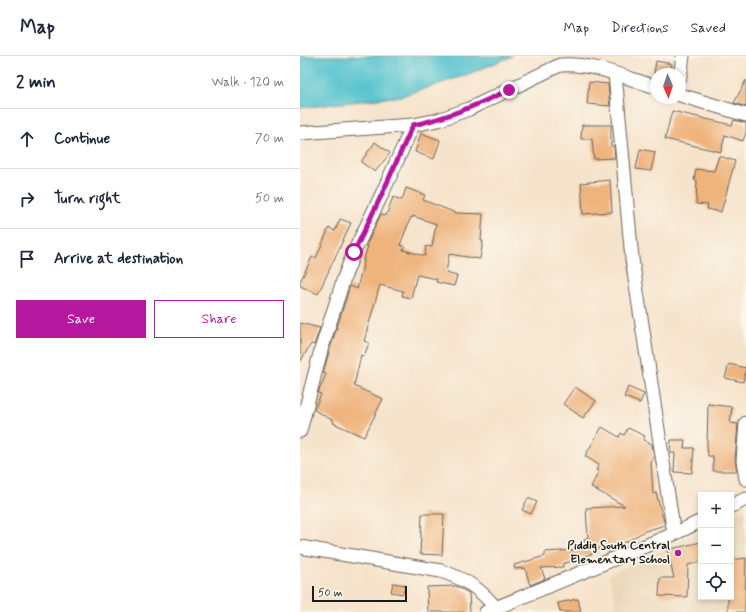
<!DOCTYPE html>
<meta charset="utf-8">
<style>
body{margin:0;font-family:Mynerve,sans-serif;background:#f6f6f7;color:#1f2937}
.controls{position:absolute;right:12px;bottom:12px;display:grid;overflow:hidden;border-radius:0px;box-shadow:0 2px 6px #0003}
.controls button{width:36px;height:36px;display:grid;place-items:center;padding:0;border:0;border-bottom:1px solid #e0e1e3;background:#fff;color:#1f2937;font:20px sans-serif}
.compass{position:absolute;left:350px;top:12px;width:36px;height:36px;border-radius:50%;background:#fff;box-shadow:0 2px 6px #0003;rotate:178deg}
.scale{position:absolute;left:12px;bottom:10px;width:95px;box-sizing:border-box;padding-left:4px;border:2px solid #1c1c1c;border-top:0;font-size:11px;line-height:14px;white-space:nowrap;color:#1c1c1c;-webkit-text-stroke:3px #fbf7ec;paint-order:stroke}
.stop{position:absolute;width:12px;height:12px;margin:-9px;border:3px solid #b5179e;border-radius:50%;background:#fff}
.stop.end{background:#b5179e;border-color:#fff;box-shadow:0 1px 4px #0008}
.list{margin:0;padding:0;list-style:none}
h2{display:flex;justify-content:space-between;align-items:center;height:52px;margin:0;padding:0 16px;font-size:17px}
h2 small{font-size:13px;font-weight:400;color:#747a83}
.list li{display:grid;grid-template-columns:26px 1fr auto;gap:12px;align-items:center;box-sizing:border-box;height:60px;padding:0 16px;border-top:1px solid #e0e1e3}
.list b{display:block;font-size:15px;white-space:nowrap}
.list em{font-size:13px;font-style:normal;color:#747a83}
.actions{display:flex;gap:8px;padding:12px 16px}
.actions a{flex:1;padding:9px 0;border:1px solid #b5179e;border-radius:0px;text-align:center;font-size:14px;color:#b5179e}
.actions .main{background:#b5179e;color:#fff}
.icon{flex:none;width:22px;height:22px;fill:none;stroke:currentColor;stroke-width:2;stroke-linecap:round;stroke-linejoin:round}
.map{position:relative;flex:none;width:446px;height:556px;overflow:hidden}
header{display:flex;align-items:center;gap:24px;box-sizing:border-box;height:56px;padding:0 20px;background:#fff;border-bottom:1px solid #e0e1e3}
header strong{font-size:19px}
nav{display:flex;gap:22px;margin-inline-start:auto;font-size:14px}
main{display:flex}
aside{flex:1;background:#fff}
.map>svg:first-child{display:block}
.built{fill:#ebd8ba}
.water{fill:#57c3ce;stroke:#3a7075}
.building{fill:#efb37b;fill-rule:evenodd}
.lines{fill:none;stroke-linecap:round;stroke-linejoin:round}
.street-casing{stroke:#686259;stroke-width:15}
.street{stroke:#fff;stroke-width:13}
.route{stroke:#b5179e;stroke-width:5}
.poi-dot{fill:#b5179e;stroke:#fbf7ec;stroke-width:1.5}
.labels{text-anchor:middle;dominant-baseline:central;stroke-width:3.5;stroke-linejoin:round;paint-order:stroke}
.poi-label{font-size:12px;font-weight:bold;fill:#1c1c1c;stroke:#fbf7ec;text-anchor:end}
</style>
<header>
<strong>Map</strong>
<nav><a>Map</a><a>Directions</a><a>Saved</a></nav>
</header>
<main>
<aside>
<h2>2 min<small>Walk · 120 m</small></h2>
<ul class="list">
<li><svg class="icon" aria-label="ahead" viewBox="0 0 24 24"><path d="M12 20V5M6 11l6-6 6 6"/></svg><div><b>Continue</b></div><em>70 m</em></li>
<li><svg class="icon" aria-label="right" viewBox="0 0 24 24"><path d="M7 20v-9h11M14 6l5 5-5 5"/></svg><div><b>Turn right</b></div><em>50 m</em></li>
<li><svg class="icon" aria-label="arrive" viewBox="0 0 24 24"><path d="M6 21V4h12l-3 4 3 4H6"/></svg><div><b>Arrive at destination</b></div></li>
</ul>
<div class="actions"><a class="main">Save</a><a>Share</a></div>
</aside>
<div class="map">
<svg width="446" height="556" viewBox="0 0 446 556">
<rect width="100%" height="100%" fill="#fbf7ec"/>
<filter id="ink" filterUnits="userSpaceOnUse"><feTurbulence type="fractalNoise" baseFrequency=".025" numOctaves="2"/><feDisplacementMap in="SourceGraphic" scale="8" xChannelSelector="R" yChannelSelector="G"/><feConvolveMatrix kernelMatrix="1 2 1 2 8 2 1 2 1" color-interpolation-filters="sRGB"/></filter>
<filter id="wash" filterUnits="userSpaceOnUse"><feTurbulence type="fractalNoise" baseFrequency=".012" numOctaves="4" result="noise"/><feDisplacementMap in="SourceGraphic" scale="16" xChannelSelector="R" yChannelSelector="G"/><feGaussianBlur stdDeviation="0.9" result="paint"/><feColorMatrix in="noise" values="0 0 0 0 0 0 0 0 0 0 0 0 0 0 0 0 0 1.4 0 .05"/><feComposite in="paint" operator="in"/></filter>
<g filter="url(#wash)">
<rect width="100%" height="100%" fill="#f6e3cb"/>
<path class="built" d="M 445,454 L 446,556 L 318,556 L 309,519 L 401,475 L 401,541 L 431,541 L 431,460 Z"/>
<path class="water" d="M 0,0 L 213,0 L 166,19 L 102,40 L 0,52 Z"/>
<g id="blocks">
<path class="building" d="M 356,5 L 372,8 L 370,18 L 354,17 Z
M 446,24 L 446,51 L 434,47 Z
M 289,26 L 308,28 L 310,50 L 287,48 Z
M 372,55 L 432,69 L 434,64 L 446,67 L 446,76 L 443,85 L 425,79 L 421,96 L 365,83 Z
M 282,69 L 311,69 L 311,90 L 314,90 L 315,102 L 294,103 L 292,83 L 281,83 Z
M 121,77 L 140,84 L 134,103 L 115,96 Z
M 75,86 L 90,97 L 75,116 L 61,106 Z
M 340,93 L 355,96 L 351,115 L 336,113 Z
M 419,100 L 435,105 L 421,156 L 407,153 L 408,149 L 396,148 L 397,124 L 394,124 L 396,113 L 414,115 Z
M 310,124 L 312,156 L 283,158 L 281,127 Z
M 106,132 L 125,139 L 123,144 L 156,157 L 183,158 L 181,185 L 183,185 L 180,203 L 149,198 L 146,217 L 157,220 L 154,230 L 136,226 L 137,223 L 117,219 L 111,242 L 102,240 L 103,235 L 80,229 L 64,285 L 69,287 L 64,300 L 61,299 L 54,330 L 83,343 L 64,381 L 33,367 L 34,365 L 14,354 L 21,338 L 18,337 L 26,318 L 23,317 L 29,296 L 50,230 L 57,233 L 64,205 L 63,205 L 68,190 L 66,190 L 81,158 L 86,160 L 93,141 L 102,144 ZM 113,160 L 136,168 L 132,191 L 126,190 L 125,200 L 103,194 L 105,191 L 100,189 L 111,161 L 113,162 Z
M 40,163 L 51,167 L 18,238 L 0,230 L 0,226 L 12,201 L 16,202 L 29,172 L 35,175 Z
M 0,267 L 20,272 L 14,289 L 11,288 L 0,306 Z
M 429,308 L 446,312 L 443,326 L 425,322 Z
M 275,331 L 296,345 L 283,362 L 263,348 Z
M 328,331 L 344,338 L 340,347 L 324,341 Z
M 408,348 L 432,351 L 430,367 L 438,368 L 435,404 L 437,415 L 413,415 L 413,400 L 408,400 L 407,389 Z
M 302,371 L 319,381 L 321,377 L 324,379 L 328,372 L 345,380 L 343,384 L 352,388 L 354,401 L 351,407 L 353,438 L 356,437 L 365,469 L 345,475 L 308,496 L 305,491 L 296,494 L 297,496 L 263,508 L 263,511 L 241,512 L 245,523 L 230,529 L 225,512 L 215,513 L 214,509 L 245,500 L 245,496 L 276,494 L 274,490 L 285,486 L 284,483 L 288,482 L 286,452 L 325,450 L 291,431 L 299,415 L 296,414 L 299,409 L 285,400 Z
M 371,384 L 385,384 L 384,392 L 394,392 L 392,417 L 374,416 L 375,397 L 370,397 Z
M 228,442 L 237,446 L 231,458 L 222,454 Z
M 122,458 L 144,458 L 142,499 L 120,498 Z
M 401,486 L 401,506 L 388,509 L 387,541 L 359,540 L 360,522 L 374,522 L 367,494 Z
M 446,502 L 445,556 L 428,556 L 428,541 L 431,541 L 431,504 Z
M 93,527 L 105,529 L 103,538 L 91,536 Z
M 156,530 L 169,537 L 170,556 L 128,556 L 127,531 Z
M 278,543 L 281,556 L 260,556 L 258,547 Z"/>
</g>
</g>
<g filter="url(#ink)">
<use href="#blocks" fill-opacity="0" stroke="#686259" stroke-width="1"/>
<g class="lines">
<defs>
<path id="street" d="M 315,18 L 332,203 L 374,478
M 380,21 L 383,0
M 380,39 L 446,59
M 0,77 L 113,69 L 138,64 L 169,53 L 260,9 C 292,6 326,22 356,31
M 446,367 L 443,405 L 446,423
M 0,375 L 21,294 L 44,222 L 54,196 L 82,138 L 113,69
M 431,450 L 446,443
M 0,491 L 141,515 C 167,524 179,532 196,552
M 186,556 L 374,478 L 401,465"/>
</defs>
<use href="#street" class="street-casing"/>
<use href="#street" class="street"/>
</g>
</g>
<g class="lines" filter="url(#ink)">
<path class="route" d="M 54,196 L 82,138 L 113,69 C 147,62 177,49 209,34"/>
</g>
<circle class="poi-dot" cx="378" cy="497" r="4"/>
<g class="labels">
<g class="poi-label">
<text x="370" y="490">Piddig South Central<tspan x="370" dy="14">Elementary School</tspan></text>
</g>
</g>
</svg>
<div class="controls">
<button>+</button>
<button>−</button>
<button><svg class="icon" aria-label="locate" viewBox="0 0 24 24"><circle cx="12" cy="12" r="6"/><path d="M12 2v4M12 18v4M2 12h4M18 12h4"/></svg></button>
</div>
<svg class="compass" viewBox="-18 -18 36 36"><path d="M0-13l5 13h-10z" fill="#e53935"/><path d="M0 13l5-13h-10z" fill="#747a83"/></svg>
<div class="scale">50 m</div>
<div class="stop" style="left:54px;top:196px"></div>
<div class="stop end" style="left:209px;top:34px"></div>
</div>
</main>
